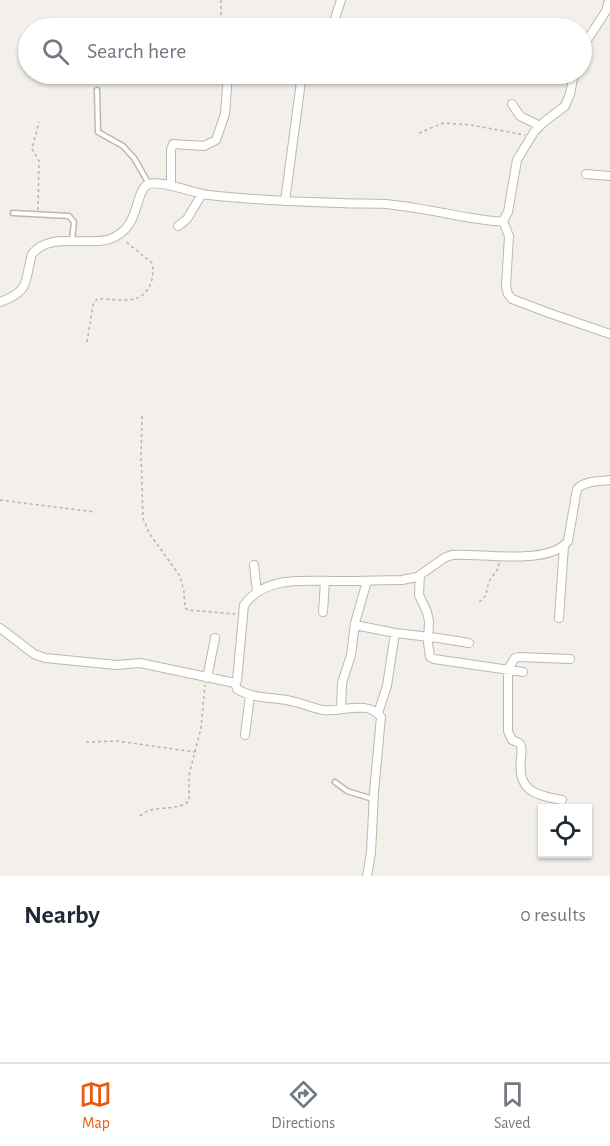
<!DOCTYPE html>
<style>
body{margin:0;font-family:"Alegreya Sans",sans-serif;background:#f6f6f7;color:#1f2937}
.controls{position:absolute;right:18px;bottom:18px;display:grid;overflow:hidden;border-radius:0px;box-shadow:0 2px 4px #0004}
.controls button{width:54px;height:54px;display:grid;place-items:center;padding:0;border:0;border-bottom:2px solid #e0e1e3;background:#fff;color:#1f2937;font:30px sans-serif}
.list{margin:0;padding:0;list-style:none}
h2{display:flex;justify-content:space-between;align-items:center;height:78px;margin:0;padding:0 24px;font-size:26px}
h2 small{font-size:20px;font-weight:400;color:#747a83}
.icon{flex:none;width:33px;height:33px;fill:none;stroke:currentColor;stroke-width:2;stroke-linecap:round;stroke-linejoin:round}
.map{position:relative;flex:none;width:610px;height:876px;overflow:hidden}
.search{position:absolute;background:#fff;box-shadow:0 2px 4px #0004;left:18px;right:18px;top:18px;height:66px;display:flex;align-items:center;gap:15px;box-sizing:border-box;padding:0 21px;border-radius:33px;color:#747a83;font-size:22px}
.sheet{height:186px;background:#fff}
nav{display:flex;justify-content:space-around;align-items:center;box-sizing:border-box;height:84px;border-top:2px solid #e0e1e3;background:#fff;font-size:16px;color:#747a83}
nav a{display:grid;justify-items:center;gap:3px}
nav .on{color:#ea580c}
.map>svg:first-child{display:block}
.lines{fill:none;stroke-linecap:round;stroke-linejoin:round}
.service-casing{stroke:#beb7ae;stroke-width:7}
.minor-casing{stroke:#beb7ae;stroke-width:10}
.path{stroke:#beb1a1;stroke-width:1.5;stroke-dasharray:3 3;stroke-linecap:butt}
.service{stroke:#fff;stroke-width:4}
.minor{stroke:#fff;stroke-width:8}
</style>
<div class="map">
<svg width="610" height="876" viewBox="0 0 610 876">
<rect width="100%" height="100%" fill="#f3f0eb"/>
<g class="lines">
<defs>
<path id="service" d="M 97,90 L 98,132 L 123,146 L 134,158 L 149,184
M 13,213 L 69,216 L 74,222 L 72,240
M 335,782 L 347,791 L 373,799"/>
<path id="minor" d="M 332,28 L 341,0
M 582,48 L 606,11 L 609,0
M 512,104 L 520,116 L 540,126
M 586,174 L 610,176
M 171,186 L 171,150 L 173,144 L 204,146 L 216,140 L 225,114 L 228,74
M 285,201 L 302,74
M 503,221 L 509,236 L 506,286 L 508,294 L 512,299 L 549,313 L 610,334
M 178,226 L 187,219 L 202,194
M 0,302 C 31,291 24,282 32,254 C 51,231 86,247 110,239 C 141,228 134,193 147,185 C 158,178 195,194 209,195 C 253,200 297,202 341,203 C 356,204 371,203 386,204 C 415,207 443,213 471,218 C 481,219 492,222 503,221 L 508,212 L 517,160 L 534,132 L 544,122 L 565,106 L 570,94 L 574,74
M 254,565 L 257,592
M 420,575 L 419,595 L 427,612 L 429,621 L 428,643 L 430,657 L 434,659 L 523,672
M 323,612 L 325,581
M 559,618 L 564,546
M 355,625 L 395,633 L 438,638 L 469,643
M 0,628 L 34,654 L 45,658 L 117,665 L 140,663 L 235,683 L 237,681 L 244,605 C 268,573 310,582 345,581 C 364,581 383,580 402,580 L 417,577 L 444,558 L 452,555 C 481,553 550,566 568,541 L 577,489 C 586,480 598,482 610,480
M 207,678 L 215,638
M 235,683 L 237,689 C 253,699 273,697 291,701 C 302,703 312,708 323,710 C 340,713 367,699 381,717 L 374,792 L 371,853 L 367,876
M 341,708 L 342,683 L 351,655 L 355,623 L 367,581
M 378,713 L 387,686 L 395,633
M 245,735 L 250,695
M 562,800 C 535,795 517,791 521,759 C 521,755 523,748 520,744 C 519,742 514,741 512,740 L 508,731 L 508,669 L 515,658 L 519,657 L 570,659"/>
</defs>
<use href="#service" class="service-casing"/>
<use href="#minor" class="minor-casing"/>
<path class="path" d="M 221,0 L 221,20 L 223,28
M 419,133 L 443,123 L 471,125 L 525,135
M 38,210 L 39,161 L 32,149 L 39,122
M 87,342 L 93,305 L 97,299 C 115,298 139,307 149,287 C 153,280 154,271 152,263 L 125,241
M 142,416 L 141,453 L 143,518 L 149,533 L 180,576 L 184,592 L 185,608 L 188,610 L 235,614
M 0,500 L 95,512
M 479,602 C 490,594 485,590 490,580 C 494,573 498,572 499,563
M 86,742 L 117,741 L 195,752
M 140,816 C 154,803 175,813 189,801 L 189,775 L 201,728 L 205,685"/>
<use href="#service" class="service"/>
<use href="#minor" class="minor"/>
</g>
</svg>
<div class="controls">
<button><svg class="icon" aria-label="locate" viewBox="0 0 24 24"><circle cx="12" cy="12" r="6"/><path d="M12 2v4M12 18v4M2 12h4M18 12h4"/></svg></button>
</div>
<div class="search"><svg class="icon" aria-label="search" viewBox="0 0 24 24"><circle cx="10" cy="10" r="6"/><path d="M15 15l6 6"/></svg>Search here</div>
</div>
<section class="sheet">
<h2>Nearby<small>0 results</small></h2>
<ul class="list">
</ul>
</section>
<nav>
<a class="on"><svg class="icon" aria-label="map" viewBox="0 0 24 24"><path d="M3 6l6-2 6 2 6-2v14l-6 2-6-2-6 2zM9 4v14M15 6v14"/></svg>Map</a>
<a><svg class="icon" aria-label="directions" viewBox="0 0 24 24"><path d="M12 3l9 9-9 9-9-9zM9 14v-3h6M13 9l2 2-2 2"/></svg>Directions</a>
<a><svg class="icon" aria-label="saved" viewBox="0 0 24 24"><path d="M7 4h10v16l-5-4-5 4z"/></svg>Saved</a>
</nav>
